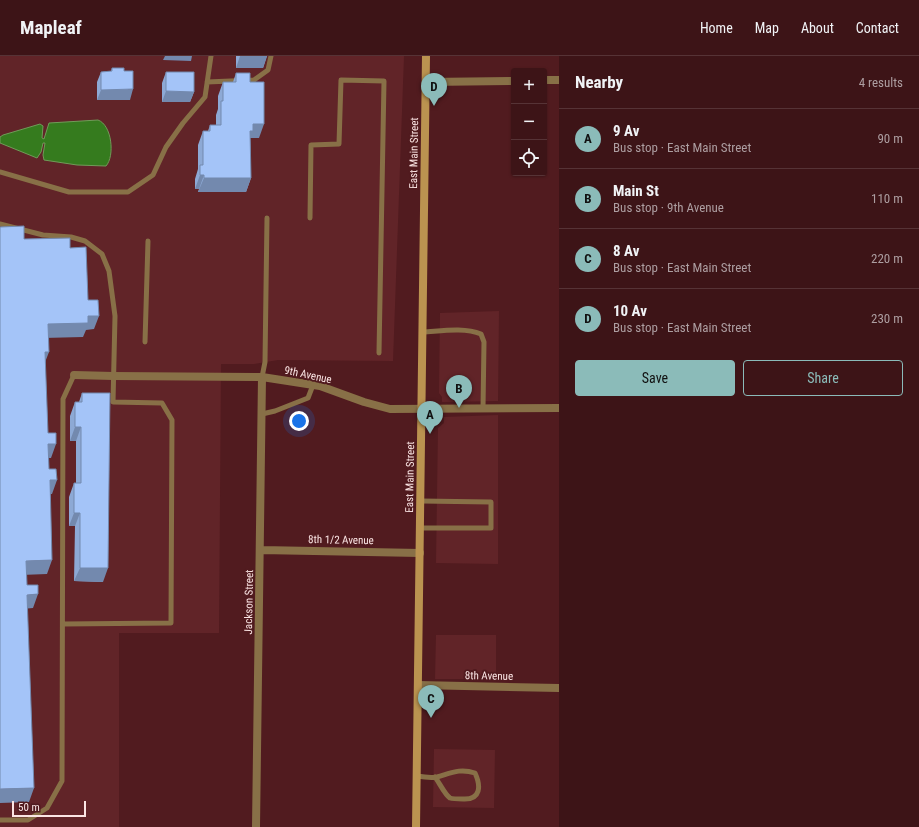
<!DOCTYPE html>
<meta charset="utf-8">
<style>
body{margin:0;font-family:"Roboto Condensed",sans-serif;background:#441d20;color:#f1f3f6}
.controls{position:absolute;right:12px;top:12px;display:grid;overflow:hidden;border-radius:4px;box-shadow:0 1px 3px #0004}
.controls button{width:36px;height:36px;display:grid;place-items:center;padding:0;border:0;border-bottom:1px solid #563336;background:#3d1417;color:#f1f3f6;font:20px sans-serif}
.scale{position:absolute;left:12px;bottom:10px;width:74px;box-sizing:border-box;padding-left:4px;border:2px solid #fbe5e4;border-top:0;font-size:11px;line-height:14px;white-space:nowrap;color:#fbe5e4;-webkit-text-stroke:3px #511b1f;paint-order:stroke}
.you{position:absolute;left:299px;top:365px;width:14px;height:14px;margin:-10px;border:3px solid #fff;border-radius:50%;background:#1a73e8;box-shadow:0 0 0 6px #1a73e833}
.badge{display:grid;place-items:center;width:26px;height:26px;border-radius:50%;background:#8bbbb9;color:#111;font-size:13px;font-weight:700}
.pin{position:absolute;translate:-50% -33px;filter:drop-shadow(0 1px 2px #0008)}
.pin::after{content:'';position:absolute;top:21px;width:14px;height:12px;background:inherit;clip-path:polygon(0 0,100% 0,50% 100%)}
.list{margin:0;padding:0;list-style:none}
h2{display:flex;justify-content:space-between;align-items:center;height:52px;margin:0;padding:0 16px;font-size:17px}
h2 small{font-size:13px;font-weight:400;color:#ad9ea1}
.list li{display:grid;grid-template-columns:26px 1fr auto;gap:12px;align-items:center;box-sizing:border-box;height:60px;padding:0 16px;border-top:1px solid #563336}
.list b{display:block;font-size:15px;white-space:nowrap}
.list p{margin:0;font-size:13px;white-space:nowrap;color:#ad9ea1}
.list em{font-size:13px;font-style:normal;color:#ad9ea1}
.actions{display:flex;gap:8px;padding:12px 16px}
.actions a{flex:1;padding:9px 0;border:1px solid #8bbbb9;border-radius:4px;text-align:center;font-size:14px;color:#8bbbb9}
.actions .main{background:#8bbbb9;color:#111}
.icon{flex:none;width:22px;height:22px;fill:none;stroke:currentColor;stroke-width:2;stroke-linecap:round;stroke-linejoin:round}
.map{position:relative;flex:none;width:559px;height:771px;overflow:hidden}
header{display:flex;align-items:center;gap:24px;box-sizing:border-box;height:56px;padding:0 20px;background:#3d1417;border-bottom:1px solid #563336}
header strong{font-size:19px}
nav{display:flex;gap:22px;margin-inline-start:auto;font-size:14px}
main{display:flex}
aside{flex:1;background:#3d1417}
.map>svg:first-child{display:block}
.built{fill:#612428}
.water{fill:#357b1e;stroke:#709b59}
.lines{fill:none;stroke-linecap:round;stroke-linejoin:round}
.service{stroke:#887047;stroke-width:5}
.minor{stroke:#887047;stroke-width:8}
.secondary{stroke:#bb9350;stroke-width:8}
.wall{fill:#8da9d5}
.shaded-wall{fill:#7389ae}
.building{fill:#a4c4f8;stroke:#7389ae}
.labels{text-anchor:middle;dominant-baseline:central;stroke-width:4;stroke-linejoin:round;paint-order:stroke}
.street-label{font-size:11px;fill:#fbe5e4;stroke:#511b1f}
</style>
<header>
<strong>Mapleaf</strong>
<nav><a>Home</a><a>Map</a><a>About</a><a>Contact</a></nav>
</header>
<main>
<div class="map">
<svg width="559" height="771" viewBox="0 0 559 771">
<rect width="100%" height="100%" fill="#511b1f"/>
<path class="built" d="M 0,0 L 404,0 L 393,305 L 278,304 L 254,308 L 221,308 L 219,577 L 119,577 L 119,771 L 0,771 Z
M 499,255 L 498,345 L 442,346 L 442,341 L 439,337 L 440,257 Z
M 498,359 L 498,508 L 436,507 L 438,372 L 444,367 L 444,361 Z
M 436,579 L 496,579 L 496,623 L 435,623 Z
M 434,693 L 495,694 L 494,752 L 433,751 Z"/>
<path class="water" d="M 98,64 C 112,69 115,100 106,110 L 77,109 L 44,104 L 43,99 L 45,87 L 43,87 L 41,96 L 37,102 L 0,87 L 0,81 L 3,79 L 40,68 L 43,70 L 42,82 L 44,83 L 49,67 Z"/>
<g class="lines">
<path class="service" d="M 207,26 L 254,24 L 268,14 L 271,0
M 0,116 L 69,136 L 128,136 L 153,119 L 166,91 L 183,67 L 205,41 L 211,0
M 310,162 L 311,89 L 339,88 L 341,24 L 384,25 L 379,297
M 0,168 L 43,179 L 71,181 L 85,185 L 102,198 L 109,215 L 115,260 L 113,346 L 162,347 L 172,364 L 171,567 L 63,568
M 423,276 C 441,275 464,271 481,278 L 484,286 L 483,352
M 145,286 L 148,185
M 262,321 L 265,306 L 267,162
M 262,358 L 275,355 L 308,342 L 313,329
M 420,472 L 491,472 L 491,446 L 421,445
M 417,720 C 423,721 431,722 437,721 C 451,717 460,712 475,717 C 481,730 481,744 463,743 C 459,743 453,743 450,742 C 445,739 439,726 435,721
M 0,764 L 28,764 L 47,752 L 62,725 L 63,343 L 74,319"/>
<path class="minor" d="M 544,24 L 559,24
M 427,26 L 514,25
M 74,319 L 113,320 L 262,321 L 320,330 L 364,346 L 390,353 L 559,352
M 261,494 L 420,497
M 418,629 L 559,632
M 256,771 L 262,321"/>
<path class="secondary" d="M 416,771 L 426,0"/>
</g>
<path class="wall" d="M 236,0 L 267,0 L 263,12 L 236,12 Z
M 112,12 L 124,15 L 130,44 L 97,44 L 97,26 L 101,16 L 111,15 Z
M 166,16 L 194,36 L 190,46 L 162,46 L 162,27 Z
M 236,17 L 250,26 L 259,82 L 250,82 L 251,122 L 246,136 L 198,136 L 199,133 L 195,133 L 195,123 L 198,113 L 198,89 L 203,75 L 208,75 L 210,69 L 216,69 L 216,59 L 218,53 L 218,40 L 223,26 L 233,26 Z
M 82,337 L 103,526 L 74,525 L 75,470 L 69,470 L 69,441 L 74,427 L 76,427 L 76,385 L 70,385 L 70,360 L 75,346 L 79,346 Z"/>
<path class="shaded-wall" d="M 165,0 L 192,0 L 191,5 L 163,4 Z
M 240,0 L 267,0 L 263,12 L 236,12 Z
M 133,33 L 130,44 L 97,44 L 101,34 Z
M 166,35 L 194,36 L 190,46 L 162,46 Z
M 253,68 L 264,68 L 259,82 L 250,82 L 250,75 Z
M 200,119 L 204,119 L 199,133 L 195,133 Z
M 204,122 L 251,122 L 246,136 L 198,136 Z
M 88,260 L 99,260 L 94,273 L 86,274 L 83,281 L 43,282 L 48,268 Z
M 45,296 L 49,296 L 44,309 Z
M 75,371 L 81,371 L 76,385 L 70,385 Z
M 48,388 L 56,388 L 51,402 L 43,402 Z
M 50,424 L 57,424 L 52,438 L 45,438 Z
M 74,457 L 80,457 L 75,470 L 69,470 Z
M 52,504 L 47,518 L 21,519 L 26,505 Z
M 80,512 L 108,512 L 103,526 L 74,525 Z
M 38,538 L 33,552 L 22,553 L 27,539 Z
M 34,732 L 29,746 L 0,747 L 0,733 Z"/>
<path class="building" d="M 112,12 L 124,12 L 124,15 L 133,15 L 133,33 L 101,34 L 101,16 L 112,15 Z
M 166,16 L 194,16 L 194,36 L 166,35 Z
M 236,17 L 250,17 L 250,26 L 264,26 L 264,68 L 253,68 L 253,75 L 250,75 L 251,122 L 204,122 L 204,119 L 200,119 L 200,109 L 203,109 L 203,75 L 210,75 L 210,69 L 221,69 L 221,45 L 223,45 L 223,26 L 236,26 Z
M 24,170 L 24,183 L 70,182 L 70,192 L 86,191 L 88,244 L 98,244 L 99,260 L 88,260 L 88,267 L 48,268 L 49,296 L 45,296 L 48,377 L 56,377 L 56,388 L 48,388 L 49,413 L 56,413 L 57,424 L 50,424 L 52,504 L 26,505 L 27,529 L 38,529 L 38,538 L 27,539 L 34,732 L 0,733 L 0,171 Z
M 82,337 L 110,337 L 108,512 L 80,512 L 80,457 L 74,457 L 74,427 L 81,427 L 81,371 L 75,371 L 75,346 L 82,346 Z"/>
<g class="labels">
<g class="street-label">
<text transform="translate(414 97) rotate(-89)">East Main Street</text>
<text transform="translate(308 319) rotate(12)">9th Avenue</text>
<text transform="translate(410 421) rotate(-89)">East Main Street</text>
<text transform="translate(341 484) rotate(1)">8th 1/2 Avenue</text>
<text transform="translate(249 546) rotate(-89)">Jackson Street</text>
<text transform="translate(489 620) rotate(1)">8th Avenue</text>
</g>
</g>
</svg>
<div class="controls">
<button>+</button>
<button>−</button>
<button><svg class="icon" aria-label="locate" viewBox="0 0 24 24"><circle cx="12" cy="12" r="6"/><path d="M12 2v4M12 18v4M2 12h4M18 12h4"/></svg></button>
</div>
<div class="scale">50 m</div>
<div class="you"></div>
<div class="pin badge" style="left:430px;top:378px">A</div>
<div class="pin badge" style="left:459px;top:352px">B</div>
<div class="pin badge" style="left:431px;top:662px">C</div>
<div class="pin badge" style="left:434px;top:50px">D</div>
</div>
<aside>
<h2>Nearby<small>4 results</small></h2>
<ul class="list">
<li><span class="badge">A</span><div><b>9 Av</b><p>Bus stop · East Main Street</p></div><em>90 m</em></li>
<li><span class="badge">B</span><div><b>Main St</b><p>Bus stop · 9th Avenue</p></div><em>110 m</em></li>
<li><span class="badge">C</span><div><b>8 Av</b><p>Bus stop · East Main Street</p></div><em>220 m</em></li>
<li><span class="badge">D</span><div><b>10 Av</b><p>Bus stop · East Main Street</p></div><em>230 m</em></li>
</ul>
<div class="actions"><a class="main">Save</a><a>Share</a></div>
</aside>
</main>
